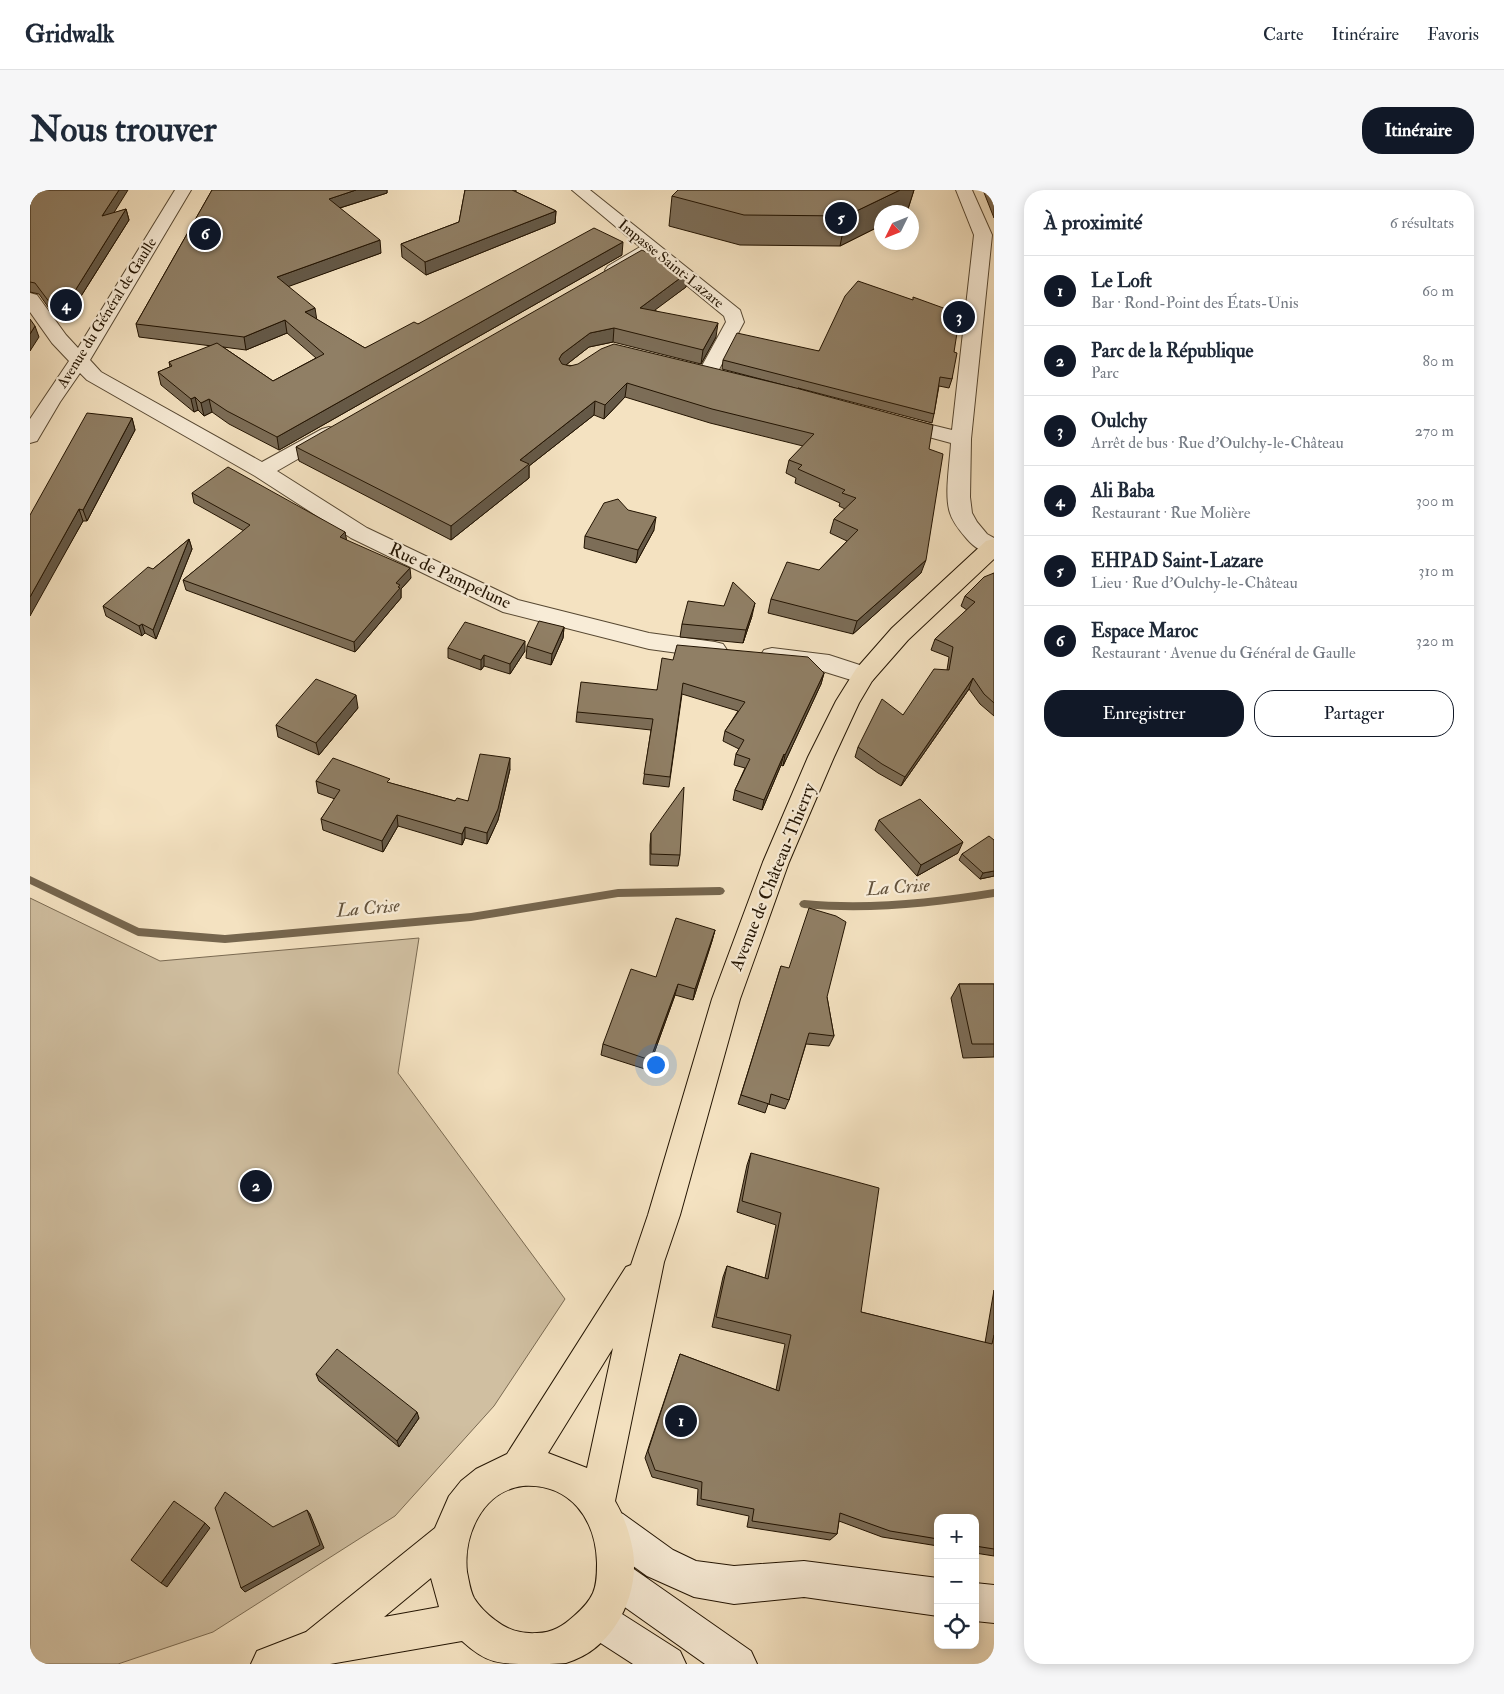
<!DOCTYPE html>
<html lang="fr">
<meta charset="utf-8">
<style>
body{margin:0;font-family:"IM FELL Double Pica",serif;background:#f6f6f7;color:#1f2937}
.controls{position:absolute;right:15px;bottom:15px;display:grid;overflow:hidden;border-radius:10px;box-shadow:0 2px 12px #0003}
.controls button{width:45px;height:45px;display:grid;place-items:center;padding:0;border:0;border-bottom:1px solid #e0e1e3;background:#fff;color:#1f2937;font:25px sans-serif}
.compass{position:absolute;left:844px;top:15px;width:45px;height:45px;border-radius:50%;background:#fff;box-shadow:0 2px 12px #0003;rotate:227deg}
.you{position:absolute;left:625px;top:874px;width:18px;height:18px;margin:-12px;border:4px solid #fff;border-radius:50%;background:#1a73e8;box-shadow:0 0 0 8px #1a73e833}
.badge{display:grid;place-items:center;width:32px;height:32px;border-radius:50%;background:#111827;color:#fff;font-size:16px;font-weight:700}
.pin{position:absolute;translate:-50% -50%;border:2px solid #fff;box-shadow:0 1px 5px #0006}
.list{margin:0;padding:0;list-style:none}
h2{display:flex;justify-content:space-between;align-items:center;height:65px;margin:0;padding:0 20px;font-size:21px}
h2 small{font-size:16px;font-weight:400;color:#747a83}
.list li{display:grid;grid-template-columns:32px 1fr auto;gap:15px;align-items:center;box-sizing:border-box;height:70px;padding:0 20px;border-top:1px solid #e0e1e3}
.list b{display:block;font-size:19px;white-space:nowrap}
.list p{margin:0;font-size:16px;white-space:nowrap;color:#747a83}
.list em{font-size:16px;font-style:normal;color:#747a83}
.actions{display:flex;gap:10px;padding:15px 20px}
.actions a{flex:1;padding:11px 0;border:1px solid #111827;border-radius:20px;text-align:center;font-size:18px;color:#111827}
.actions .main{background:#111827;color:#fff}
.icon{flex:none;width:28px;height:28px;fill:none;stroke:currentColor;stroke-width:2;stroke-linecap:round;stroke-linejoin:round}
.map{position:relative;flex:none;width:964px;height:1474px;overflow:hidden;border-radius:20px}
header{display:flex;align-items:center;gap:30px;box-sizing:border-box;height:70px;padding:0 25px;background:#fff;border-bottom:1px solid #e0e1e3}
header strong{font-size:24px}
nav{display:flex;gap:28px;margin-inline-start:auto;font-size:18px}
.intro{display:flex;align-items:center;justify-content:space-between;box-sizing:border-box;height:120px;padding:0 30px}
h1{margin:0;font-size:35px}
.button{padding:12px 22px;border-radius:20px;background:#111827;color:#fff;font-size:18px;font-weight:700}
main{display:flex;gap:30px;padding:0 30px}
aside{flex:1;background:#fff;border-radius:20px;box-shadow:0 2px 12px #0003}
.map>svg:first-child{display:block}
.green{fill:#d0bfa1;stroke:#7a6a52}
.lines{fill:none;stroke-linecap:round;stroke-linejoin:round}
.stream{fill:#76664e;fill-rule:evenodd}
.street-casing{stroke:#574832;stroke-width:2}
.secondary-casing{stroke:#231402;stroke-width:2}
.primary-casing{stroke:#231402;stroke-width:2}
.street{fill:#f8ecd7;fill-rule:evenodd}
.secondary{fill:#f8ecd7;fill-rule:evenodd}
.primary{fill:#f4e2c1;fill-rule:evenodd}
.wall{fill:#7c6d57;stroke:#231402;fill-rule:evenodd}
.shaded-wall{fill:#655947;stroke:#231402}
.building{fill:#907f65;stroke:#231402}
.labels{text-anchor:middle;dominant-baseline:central;stroke-width:4.5;stroke-linejoin:round;paint-order:stroke}
.far-street-label{font-size:15px;fill:#231402;stroke:#f8ecd7}
.street-label{font-size:18px;fill:#231402;stroke:#f8ecd7}
.water-label{font-size:19px;font-style:italic;fill:#61513b;stroke:#f8ecd7}
</style>
<header>
<strong>Gridwalk</strong>
<nav><a>Carte</a><a>Itinéraire</a><a>Favoris</a></nav>
</header>
<div class="intro"><h1>Nous trouver</h1><a class="button">Itinéraire</a></div>
<main>
<div class="map">
<svg width="964" height="1474" viewBox="0 0 964 1474">
<rect width="100%" height="100%" fill="#f4e2c1"/>
<filter id="stains"><feTurbulence type="fractalNoise" baseFrequency=".004" numOctaves="4"/><feColorMatrix values="0 0 0 0 .2 0 0 0 0 .09 0 0 0 0 .02 0 0 0 .5 -.17"/></filter>
<radialGradient id="worn" r=".72"><stop offset=".6" stop-color="#630" stop-opacity="0"/><stop offset="1" stop-color="#630" stop-opacity=".3"/></radialGradient>
<path class="green" d="M 0,708 L 130,771 L 389,748 L 368,883 L 535,1109 L 464,1216 L 365,1326 L 183,1442 L 88,1474 L 0,1474 Z"/>
<g class="lines">
<path class="stream" d="M 0,686 L 109,738 L 195,745 L 441,723 L 588,699 L 690,697 L 693,698 L 695,701 L 693,704 L 690,705 L 588,707 L 441,731 L 195,753 L 108,746 L 0,694 Z
M 964,699 L 964,707 C 901,717 838,724 774,718 L 771,717 L 769,714 L 771,711 L 774,710 C 838,716 901,709 964,699 Z"/>
<defs>
<path id="street" d="M 145,0 L 161,0 L 60,170 L 71,182 L 232,272 L 292,239 L 299,237 L 306,239 L 309,243 L 306,247 L 247,281 L 337,338 L 488,410 L 619,443 L 685,452 L 693,454 L 697,460 L 693,466 L 685,468 L 619,459 L 473,422 L 321,348 L 225,286 L 57,190 L 50,183 L 30,212 L 7,251 L 0,253 L 0,229 L 39,171 L 22,153 L 0,122 L 0,103 L 7,105 L 36,145 L 48,158 Z
M 542,0 L 560,0 L 710,120 L 714,132 L 685,187 L 678,189 L 671,187 L 668,183 L 696,132 L 694,126 L 621,66 C 608,73 593,88 578,84 L 575,80 L 578,76 L 610,57 Z
M 926,0 L 942,0 L 962,45 L 941,249 L 940,307 L 942,323 L 947,332 L 957,344 L 964,348 L 964,364 C 954,364 944,357 937,349 C 931,342 923,333 920,323 C 914,305 920,273 921,253 L 858,236 L 855,232 L 858,228 L 865,226 L 922,240 L 944,45 Z
M 742,458 L 799,465 L 842,479 L 846,485 L 842,491 L 834,494 L 789,480 L 734,472 L 730,466 L 734,460 Z"/>
<path id="secondary" d="M 580,1319 L 593,1324 L 643,1360 L 666,1371 L 704,1376 L 774,1371 L 908,1388 L 908,1426 L 774,1407 L 704,1414 L 664,1407 L 617,1386 L 567,1350 L 562,1337 L 567,1324 Z
M 585,1370 L 598,1375 L 721,1461 L 727,1474 L 675,1474 L 572,1401 L 567,1388 L 572,1375 Z
M 945,1393 L 964,1395 L 964,1433 L 945,1431 Z
M 568,1411 L 581,1417 L 650,1461 L 656,1474 L 603,1474 L 555,1443 L 549,1430 L 555,1417 Z"/>
<path id="primary" d="M 964,349 L 964,369 L 878,450 L 842,491 L 829,513 L 804,567 L 759,672 L 710,809 L 650,1025 L 634,1072 L 585,1311 C 594,1326 600,1344 603,1361 C 610,1407 582,1460 536,1473 C 526,1474 512,1474 502,1474 C 469,1474 457,1474 432,1451 L 300,1474 L 221,1474 L 227,1461 L 276,1442 L 405,1338 L 419,1306 L 431,1291 L 446,1279 L 477,1264 L 596,1077 L 601,1075 L 618,1025 L 682,809 L 733,672 L 778,567 L 806,511 L 826,479 L 862,438 L 956,351 ZM 583,1158 L 557,1278 L 518,1263 ZM 493,1296 C 540,1293 566,1329 567,1373 C 567,1383 567,1394 563,1403 C 559,1412 551,1420 544,1426 C 533,1436 522,1443 507,1443 C 490,1444 478,1440 465,1430 C 457,1424 449,1416 444,1408 C 440,1400 439,1391 437,1382 C 433,1346 452,1301 493,1296 ZM 401,1388 L 409,1417 L 354,1427 Z"/>
</defs>
<use href="#street" class="street-casing"/>
<use href="#secondary" class="secondary-casing"/>
<use href="#primary" class="primary-casing"/>
<use href="#street" class="street"/>
<use href="#secondary" class="secondary"/>
<use href="#primary" class="primary"/>
</g>
<path class="wall" d="M 0,0 L 84,23 L 96,19 L 99,30 L 41,122 L 23,124 L 9,104 L 0,102 Z
M 182,0 L 357,0 L 357,3 L 310,18 L 351,63 L 258,96 L 286,129 L 335,158 L 388,134 L 592,65 L 249,260 L 199,234 L 182,222 L 174,226 L 168,220 L 164,222 L 131,195 L 128,182 L 140,177 L 139,172 L 182,156 L 109,147 L 106,134 ZM 257,143 L 286,168 L 243,191 L 193,157 L 216,160 Z
M 435,0 L 486,0 L 486,2 L 526,21 L 525,33 L 396,85 L 372,67 L 371,54 L 429,32 Z
M 884,0 L 877,22 L 852,22 L 852,35 L 810,56 L 710,55 L 639,36 L 642,6 Z
M 953,0 L 964,0 L 964,28 Z
M 657,83 L 656,97 L 624,120 L 686,147 L 671,174 L 583,152 L 559,157 L 536,175 L 765,198 L 692,179 L 693,170 L 789,161 L 924,162 L 922,189 L 919,198 L 909,196 L 904,224 L 902,233 L 768,198 L 899,259 L 891,383 L 823,444 L 738,423 L 741,409 L 789,380 L 817,351 L 800,343 L 804,329 L 815,319 L 809,316 L 810,313 L 765,293 L 766,288 L 756,283 L 759,270 L 773,256 L 680,233 L 595,207 L 574,229 L 564,225 L 499,276 L 499,288 L 421,350 L 269,271 L 266,257 Z
M 102,228 L 105,240 L 57,331 L 53,331 L 26,378 L 0,325 Z
M 162,303 L 315,342 L 316,350 L 381,388 L 371,399 L 371,408 L 325,462 L 156,400 L 153,390 L 214,341 L 164,313 Z
M 624,340 L 606,373 L 554,358 L 555,346 Z
M 159,349 L 162,359 L 126,449 L 115,443 L 112,446 L 76,426 L 73,416 L 123,379 Z
M 964,383 L 964,526 L 950,514 L 939,499 L 871,596 L 848,583 L 825,567 L 828,557 L 873,525 L 917,480 L 919,467 L 901,460 L 905,449 L 937,420 L 931,416 L 935,406 Z
M 694,416 L 722,426 L 713,453 L 650,447 L 652,434 Z
M 534,437 L 533,448 L 521,475 L 496,468 L 497,456 Z
M 418,458 L 495,461 L 480,484 L 454,476 L 451,480 L 418,468 Z
M 643,470 L 794,483 L 791,494 L 753,576 L 751,575 L 732,620 L 703,610 L 705,600 L 715,578 L 704,575 L 706,564 L 709,559 L 693,551 L 695,541 L 708,521 L 652,504 L 639,597 L 613,594 L 621,540 L 546,532 L 547,522 L 627,500 Z
M 328,518 L 289,565 L 248,547 L 246,535 Z
M 480,579 L 468,630 L 457,654 L 435,648 L 432,655 L 368,636 L 353,662 L 293,640 L 291,629 L 305,609 L 288,603 L 286,591 L 360,593 L 425,611 L 438,611 Z
M 849,630 L 928,663 L 887,686 L 845,640 Z
M 621,643 L 650,665 L 648,676 L 620,675 L 620,655 Z
M 964,650 L 964,686 L 950,689 L 929,670 L 932,664 Z
M 685,740 L 682,751 L 663,810 L 645,805 L 618,880 L 571,865 L 573,854 L 626,787 Z
M 751,776 L 797,807 L 804,846 L 799,856 L 776,854 L 759,910 L 755,919 L 738,914 L 735,923 L 708,914 Z
M 929,794 L 964,794 L 964,867 L 933,868 L 921,808 Z
M 721,963 L 831,1122 L 955,1153 L 964,1100 L 964,1366 L 945,1363 L 945,1328 L 908,1328 L 908,1356 L 852,1347 L 809,1331 L 807,1344 L 800,1350 L 717,1337 L 719,1326 L 667,1315 L 668,1299 L 622,1287 L 615,1268 L 650,1164 L 746,1200 L 755,1154 L 682,1137 L 693,1087 L 697,1076 L 735,1088 L 746,1035 L 707,1022 L 717,975 Z
M 286,1184 L 389,1228 L 369,1257 L 289,1191 Z"/>
<path class="shaded-wall" d="M 89,0 L 98,0 L 75,37 L 72,26 Z
M 326,0 L 357,0 L 357,3 L 300,21 L 299,9 Z
M 870,0 L 884,0 L 877,22 L 852,22 L 852,35 L 810,56 L 816,26 Z
M 96,19 L 99,30 L 41,122 L 38,112 Z
M 526,21 L 525,33 L 396,85 L 395,72 Z
M 350,50 L 351,63 L 249,100 L 247,87 Z
M 593,52 L 592,65 L 249,260 L 247,247 Z
M 657,83 L 656,97 L 609,132 L 610,118 Z
M 285,118 L 287,131 L 275,122 Z
M 255,130 L 257,143 L 216,160 L 214,147 Z
M 688,133 L 686,147 L 671,174 L 673,160 Z
M 5,136 L 9,147 L 0,161 L 0,144 Z
M 584,138 L 583,152 L 559,157 L 532,178 L 529,169 L 532,164 L 560,143 Z
M 597,193 L 595,207 L 574,229 L 575,215 Z
M 165,207 L 168,220 L 164,222 L 161,209 Z
M 179,209 L 182,222 L 174,226 L 171,213 Z
M 565,211 L 564,225 L 499,276 L 499,288 L 421,350 L 421,336 L 490,270 Z
M 102,228 L 105,240 L 57,331 L 53,320 Z
M 49,319 L 53,331 L 0,426 L 0,407 Z
M 626,327 L 624,340 L 606,373 L 608,360 Z
M 315,342 L 317,352 L 310,347 Z
M 159,349 L 162,359 L 126,449 L 123,440 Z
M 896,370 L 891,383 L 823,444 L 827,431 Z
M 380,378 L 381,388 L 371,399 L 371,408 L 325,462 L 324,452 L 366,393 Z
M 725,413 L 722,426 L 713,453 L 716,440 Z
M 112,434 L 115,443 L 112,446 L 109,436 Z
M 534,437 L 533,448 L 521,475 L 522,464 Z
M 495,451 L 495,461 L 480,484 L 480,474 Z
M 454,465 L 454,476 L 451,480 L 451,470 Z
M 794,483 L 791,494 L 753,576 L 755,565 Z
M 943,488 L 939,499 L 871,596 L 875,587 Z
M 326,505 L 328,518 L 289,565 L 286,553 Z
M 754,564 L 751,575 L 732,620 L 734,610 Z
M 480,568 L 480,579 L 468,630 L 457,654 L 457,643 Z
M 367,625 L 368,636 L 353,662 L 352,651 Z
M 435,637 L 435,648 L 432,655 L 432,644 Z
M 933,652 L 928,663 L 887,686 L 891,675 Z
M 964,681 L 964,686 L 950,689 L 953,683 Z
M 685,740 L 682,751 L 663,810 L 665,799 Z
M 648,794 L 645,805 L 618,880 L 620,870 Z
M 387,1222 L 389,1228 L 369,1257 L 367,1251 Z
M 277,1320 L 280,1324 L 294,1358 L 215,1402 L 211,1398 Z
M 175,1333 L 180,1338 L 137,1397 L 131,1393 Z"/>
<path class="building" d="M 0,0 L 89,0 L 72,26 L 96,19 L 38,112 L 20,113 L 5,93 L 0,92 Z
M 182,0 L 326,0 L 299,9 L 350,50 L 247,87 L 285,118 L 275,122 L 335,158 L 384,132 L 388,134 L 564,38 L 593,52 L 247,247 L 197,221 L 179,209 L 171,213 L 165,207 L 161,209 L 128,182 L 142,176 L 139,172 L 187,153 L 243,191 L 294,164 L 255,130 L 214,147 L 106,134 Z
M 435,0 L 482,0 L 526,21 L 395,72 L 371,54 L 429,32 Z
M 648,0 L 870,0 L 816,26 L 714,25 L 642,6 Z
M 959,0 L 964,0 L 964,13 Z
M 612,60 L 657,83 L 610,118 L 688,133 L 673,160 L 584,138 L 560,143 L 532,164 L 529,169 L 532,174 L 540,176 L 548,174 L 571,159 L 584,154 L 766,198 L 903,235 L 899,259 L 913,264 L 896,370 L 827,431 L 741,409 L 757,372 L 789,380 L 828,340 L 804,329 L 826,308 L 812,303 L 815,300 L 768,279 L 772,275 L 759,270 L 784,244 L 682,219 L 597,193 L 575,215 L 565,211 L 490,270 L 499,274 L 421,336 L 266,257 Z
M 828,91 L 883,110 L 883,107 L 930,124 L 924,162 L 927,163 L 922,189 L 910,187 L 904,224 L 693,170 L 707,143 L 789,161 L 815,106 Z
M 0,129 L 5,136 L 0,144 Z
M 57,223 L 102,228 L 53,320 L 49,319 L 0,407 L 0,325 Z
M 198,277 L 315,342 L 310,347 L 380,378 L 366,393 L 370,395 L 368,397 L 370,398 L 324,452 L 153,390 L 220,335 L 162,303 Z
M 588,309 L 598,320 L 626,327 L 608,360 L 555,346 L 574,313 Z
M 159,349 L 123,440 L 112,434 L 109,436 L 73,416 L 118,377 L 123,379 Z
M 964,383 L 964,513 L 954,504 L 943,488 L 875,587 L 852,574 L 828,557 L 852,509 L 873,525 L 904,479 L 919,480 L 923,457 L 905,449 L 945,412 L 935,406 L 954,387 Z
M 703,392 L 725,413 L 716,440 L 652,434 L 658,411 L 694,416 Z
M 509,431 L 534,437 L 522,464 L 497,456 Z
M 435,432 L 495,451 L 480,474 L 454,465 L 451,470 L 418,458 Z
M 647,455 L 778,467 L 794,483 L 755,565 L 754,564 L 734,610 L 705,600 L 720,569 L 706,564 L 714,550 L 695,541 L 715,512 L 653,493 L 640,587 L 614,584 L 623,529 L 547,522 L 551,492 L 627,500 L 632,468 L 643,470 Z
M 286,489 L 326,505 L 286,553 L 246,535 Z
M 450,564 L 480,568 L 468,619 L 457,643 L 435,637 L 432,644 L 367,625 L 352,651 L 291,629 L 310,600 L 286,591 L 303,568 L 360,589 L 357,592 L 425,611 L 427,608 L 438,611 Z
M 654,597 L 650,665 L 621,664 L 621,643 Z
M 890,609 L 933,652 L 891,675 L 849,630 Z
M 959,646 L 964,650 L 964,681 L 953,683 L 932,664 Z
M 779,718 L 806,726 L 816,732 L 797,807 L 804,846 L 779,843 L 759,910 L 741,904 L 739,914 L 711,905 L 751,776 L 759,778 Z
M 646,728 L 685,740 L 665,799 L 648,794 L 620,870 L 573,854 L 601,779 L 626,787 Z
M 929,794 L 964,794 L 964,854 L 942,854 Z
M 721,963 L 849,998 L 831,1122 L 962,1154 L 964,1145 L 964,1359 L 945,1356 L 945,1328 L 908,1328 L 908,1349 L 860,1341 L 810,1323 L 807,1344 L 722,1331 L 724,1319 L 671,1309 L 672,1292 L 625,1280 L 618,1261 L 650,1164 L 749,1201 L 761,1145 L 686,1127 L 697,1076 L 738,1089 L 751,1023 L 712,1011 Z
M 307,1159 L 387,1222 L 367,1251 L 286,1184 Z
M 195,1302 L 243,1337 L 277,1320 L 290,1355 L 211,1398 L 185,1318 Z
M 144,1311 L 175,1333 L 131,1393 L 101,1370 Z"/>
<g class="labels">
<g class="far-street-label">
<text transform="translate(641 74) rotate(39)">Impasse Saint-Lazare</text>
<text transform="translate(77 123) rotate(-58)">Avenue du Général de Gaulle</text>
</g>
<g class="street-label">
<text transform="translate(420 386) rotate(25)">Rue de Pampelune</text>
<text transform="translate(743 687) rotate(-68)">Avenue de Château-Thierry</text>
</g>
<g class="water-label">
<text transform="translate(868 697) rotate(-4)">La Crise</text>
<text transform="translate(338 718) rotate(-5)">La Crise</text>
</g>
</g>
<rect width="100%" height="100%" filter="url(#stains)"/>
<rect width="100%" height="100%" fill="url(#worn)"/>
</svg>
<div class="controls">
<button>+</button>
<button>−</button>
<button><svg class="icon" aria-label="locate" viewBox="0 0 24 24"><circle cx="12" cy="12" r="6"/><path d="M12 2v4M12 18v4M2 12h4M18 12h4"/></svg></button>
</div>
<svg class="compass" viewBox="-18 -18 36 36"><path d="M0-13l5 13h-10z" fill="#e53935"/><path d="M0 13l5-13h-10z" fill="#747a83"/></svg>
<div class="you"></div>
<div class="pin badge" style="left:651px;top:1231px">1</div>
<div class="pin badge" style="left:226px;top:996px">2</div>
<div class="pin badge" style="left:929px;top:127px">3</div>
<div class="pin badge" style="left:36px;top:115px">4</div>
<div class="pin badge" style="left:811px;top:28px">5</div>
<div class="pin badge" style="left:175px;top:44px">6</div>
</div>
<aside>
<h2>À proximité<small>6 résultats</small></h2>
<ul class="list">
<li><span class="badge">1</span><div><b>Le Loft</b><p>Bar · Rond-Point des États-Unis</p></div><em>60 m</em></li>
<li><span class="badge">2</span><div><b>Parc de la République</b><p>Parc</p></div><em>80 m</em></li>
<li><span class="badge">3</span><div><b>Oulchy</b><p>Arrêt de bus · Rue d'Oulchy-le-Château</p></div><em>270 m</em></li>
<li><span class="badge">4</span><div><b>Ali Baba</b><p>Restaurant · Rue Molière</p></div><em>300 m</em></li>
<li><span class="badge">5</span><div><b>EHPAD Saint-Lazare</b><p>Lieu · Rue d'Oulchy-le-Château</p></div><em>310 m</em></li>
<li><span class="badge">6</span><div><b>Espace Maroc</b><p>Restaurant · Avenue du Général de Gaulle</p></div><em>320 m</em></li>
</ul>
<div class="actions"><a class="main">Enregistrer</a><a>Partager</a></div>
</aside>
</main>
